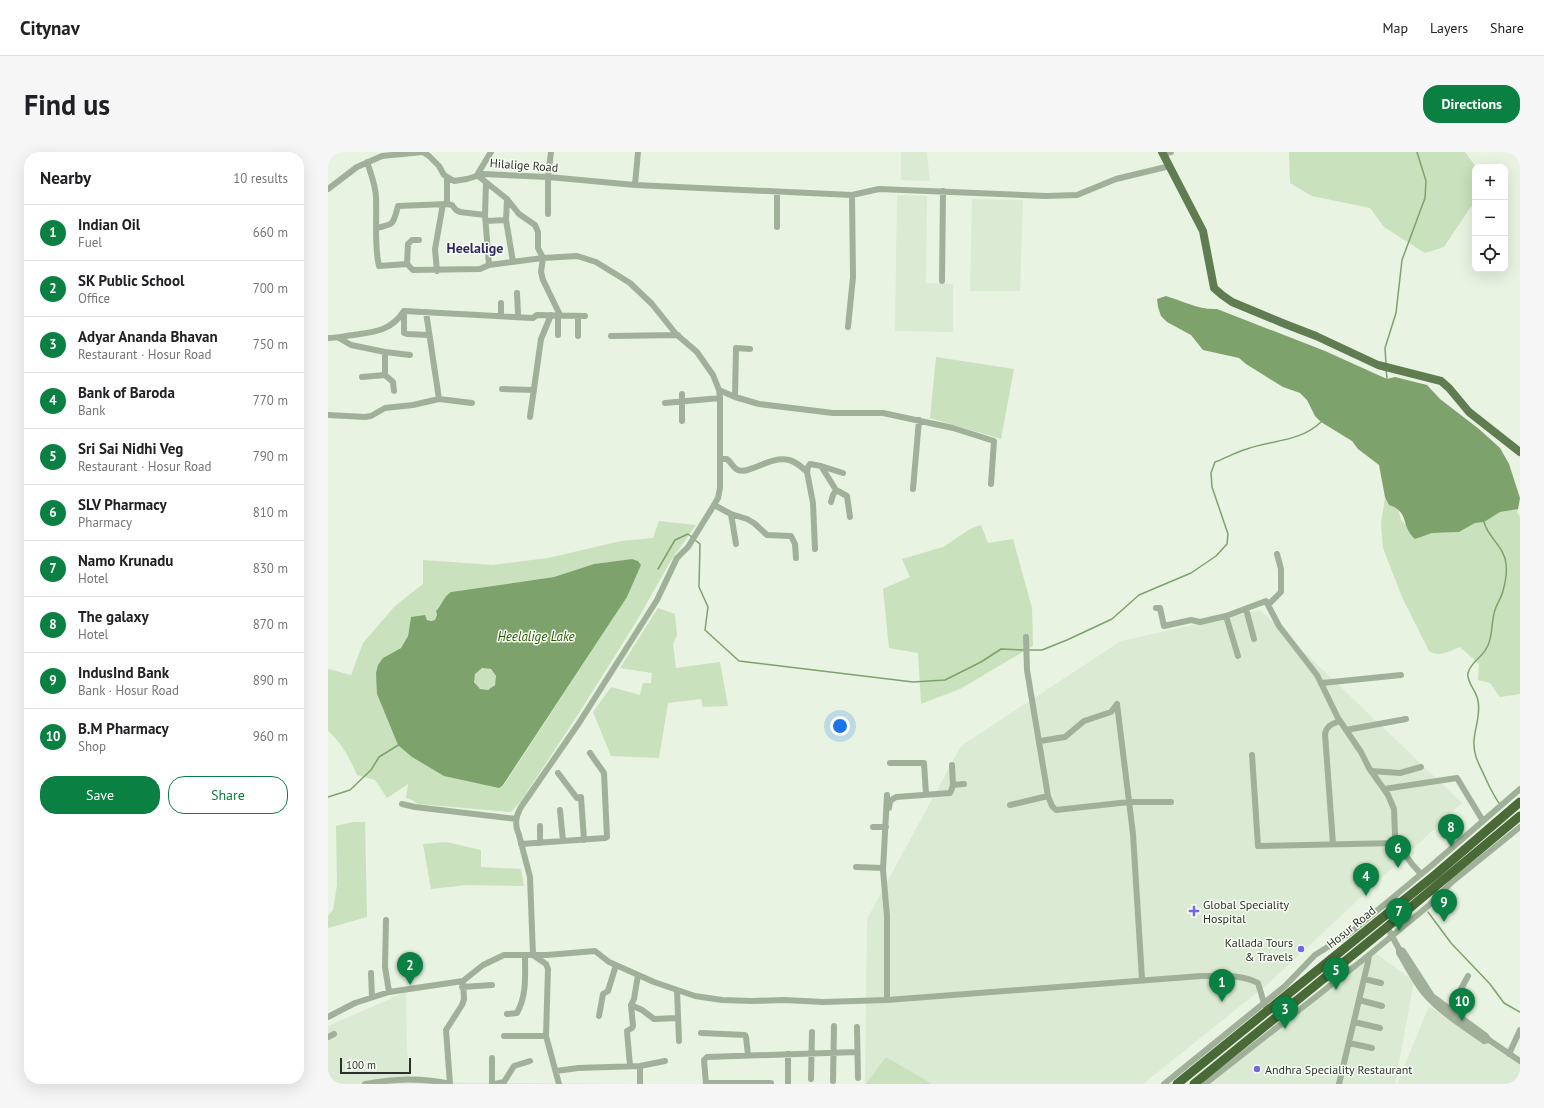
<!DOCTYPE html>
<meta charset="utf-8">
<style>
body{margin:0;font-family:"PT Sans",sans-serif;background:#f6f6f6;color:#202124}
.controls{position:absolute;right:12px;top:12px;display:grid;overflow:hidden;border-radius:8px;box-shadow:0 4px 16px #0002}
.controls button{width:36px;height:36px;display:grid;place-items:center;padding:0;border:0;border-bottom:1px solid #e0e0e0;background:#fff;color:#202124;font:20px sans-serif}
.scale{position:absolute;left:12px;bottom:10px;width:71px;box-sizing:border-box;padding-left:4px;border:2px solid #2d312b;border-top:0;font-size:11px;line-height:14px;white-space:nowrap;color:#2d312b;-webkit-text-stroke:3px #f8fef4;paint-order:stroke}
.you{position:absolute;left:512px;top:574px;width:14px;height:14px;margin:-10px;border:3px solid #fff;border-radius:50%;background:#1a73e8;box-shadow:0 0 0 6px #1a73e833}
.badge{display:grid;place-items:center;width:26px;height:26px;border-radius:50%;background:#0b8043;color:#fff;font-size:13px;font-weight:700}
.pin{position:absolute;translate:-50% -33px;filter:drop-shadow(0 1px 2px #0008)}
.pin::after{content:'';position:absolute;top:21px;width:14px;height:12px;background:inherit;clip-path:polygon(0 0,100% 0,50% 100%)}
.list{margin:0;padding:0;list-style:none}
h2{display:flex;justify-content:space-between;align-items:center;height:52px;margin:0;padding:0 16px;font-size:17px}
h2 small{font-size:13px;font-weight:400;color:#757577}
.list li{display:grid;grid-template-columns:26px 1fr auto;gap:12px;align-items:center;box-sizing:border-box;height:56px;padding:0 16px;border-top:1px solid #e0e0e0}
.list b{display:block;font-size:15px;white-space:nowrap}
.list p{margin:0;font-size:13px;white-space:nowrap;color:#757577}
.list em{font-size:13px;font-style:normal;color:#757577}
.actions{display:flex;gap:8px;padding:12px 16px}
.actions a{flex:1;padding:9px 0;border:1px solid #0b8043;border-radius:16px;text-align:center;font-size:14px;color:#0b8043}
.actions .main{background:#0b8043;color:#fff}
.icon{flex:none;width:22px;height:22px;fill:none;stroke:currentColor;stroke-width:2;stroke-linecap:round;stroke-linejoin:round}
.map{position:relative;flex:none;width:1192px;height:932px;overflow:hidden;border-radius:16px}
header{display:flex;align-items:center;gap:24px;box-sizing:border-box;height:56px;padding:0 20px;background:#fff;border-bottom:1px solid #e0e0e0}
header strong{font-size:19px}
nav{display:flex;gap:22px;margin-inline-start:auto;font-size:14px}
.intro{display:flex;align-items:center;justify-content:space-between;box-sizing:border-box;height:96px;padding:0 24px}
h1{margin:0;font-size:28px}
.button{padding:10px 18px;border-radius:16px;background:#0b8043;color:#fff;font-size:14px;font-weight:700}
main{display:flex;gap:24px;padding:0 24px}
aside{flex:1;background:#fff;border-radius:16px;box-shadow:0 4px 16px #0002}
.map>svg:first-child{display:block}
.built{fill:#dbead3}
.green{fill:#c9e1bc;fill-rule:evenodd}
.water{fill:#7ea26c;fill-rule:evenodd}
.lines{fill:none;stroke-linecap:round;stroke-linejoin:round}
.stream{stroke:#7ea26c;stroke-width:1.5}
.minor{stroke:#a1b199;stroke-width:6}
.major{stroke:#607d51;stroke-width:8}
.highway{stroke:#496a36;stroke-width:9}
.poi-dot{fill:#7666e1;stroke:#f8fef4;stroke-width:1.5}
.labels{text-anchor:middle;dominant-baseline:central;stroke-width:3;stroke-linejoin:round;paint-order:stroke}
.street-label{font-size:12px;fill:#2d312b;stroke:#f8fef4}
.poi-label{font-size:12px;fill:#2d312b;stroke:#f8fef4;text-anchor:start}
.water-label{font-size:13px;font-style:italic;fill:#2b5704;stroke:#f8fef4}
.quarter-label{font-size:14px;font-weight:bold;fill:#2f2762;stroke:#f8fef4}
</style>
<header>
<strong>Citynav</strong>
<nav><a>Map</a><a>Layers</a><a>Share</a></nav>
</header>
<div class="intro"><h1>Find us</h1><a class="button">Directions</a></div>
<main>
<aside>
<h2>Nearby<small>10 results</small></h2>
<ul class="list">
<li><span class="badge">1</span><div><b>Indian Oil</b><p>Fuel</p></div><em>660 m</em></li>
<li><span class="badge">2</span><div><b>SK Public School</b><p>Office</p></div><em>700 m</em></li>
<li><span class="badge">3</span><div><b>Adyar Ananda Bhavan</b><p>Restaurant · Hosur Road</p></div><em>750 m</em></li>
<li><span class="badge">4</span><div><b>Bank of Baroda</b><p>Bank</p></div><em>770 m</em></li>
<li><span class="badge">5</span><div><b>Sri Sai Nidhi Veg</b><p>Restaurant · Hosur Road</p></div><em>790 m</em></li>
<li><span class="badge">6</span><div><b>SLV Pharmacy</b><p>Pharmacy</p></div><em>810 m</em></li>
<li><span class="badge">7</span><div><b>Namo Krunadu</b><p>Hotel</p></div><em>830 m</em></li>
<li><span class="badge">8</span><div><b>The galaxy</b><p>Hotel</p></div><em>870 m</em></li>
<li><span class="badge">9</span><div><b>IndusInd Bank</b><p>Bank · Hosur Road</p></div><em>890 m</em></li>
<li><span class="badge">10</span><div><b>B.M Pharmacy</b><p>Shop</p></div><em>960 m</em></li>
</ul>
<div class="actions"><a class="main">Save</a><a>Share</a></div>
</aside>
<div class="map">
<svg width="1192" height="932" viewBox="0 0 1192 932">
<rect width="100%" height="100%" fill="#e8f3e2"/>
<path class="built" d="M 573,0 L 599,0 L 602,29 L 573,28 Z
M 569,43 L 599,44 L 598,131 L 625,132 L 625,180 L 567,179 Z
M 644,47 L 695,48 L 692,139 L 642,139 Z
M 932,458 L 1134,651 L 942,830 L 815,932 L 537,932 L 539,767 L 633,594 L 793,489 Z
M 1043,798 L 1086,829 L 1067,932 L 883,932 Z
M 78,840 L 79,900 L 83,930 L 300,932 L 0,932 L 0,874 Z
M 1101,854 L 1133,876 L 1192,912 L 1192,932 L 1069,932 Z"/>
<path class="green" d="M 961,0 L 1137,0 L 1148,15 L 1147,15 L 1147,52 L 1142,56 L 1116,95 L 1097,101 L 1056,75 L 1042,56 L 984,44 L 962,31 Z
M 608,205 L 686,217 L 673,287 L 602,266 Z
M 1057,345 L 1070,356 L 1073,368 L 1077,372 L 1104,381 L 1131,380 L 1147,371 L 1156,370 L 1171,358 L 1190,357 L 1189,361 L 1192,365 L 1192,542 L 1172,545 L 1162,531 L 1150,528 L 1151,512 L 1132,495 C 1122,499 1111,506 1101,499 L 1074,445 L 1055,396 L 1053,372 Z
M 331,369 L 368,373 L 342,410 L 308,470 L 249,564 L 193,649 L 183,660 L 90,652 L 84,648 L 78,646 L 80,632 L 59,646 L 47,628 L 29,623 C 22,607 14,591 0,579 L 0,517 L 23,523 L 35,491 L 67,454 L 95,432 L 95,408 L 165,413 L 220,406 L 293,389 L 325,386 ZM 304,407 L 310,409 L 313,413 L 299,445 L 176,633 L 70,593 L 49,542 L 55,506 L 73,496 L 80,484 L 83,465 L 97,465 L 101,469 L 107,468 L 109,465 L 108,459 C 114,453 116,445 123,440 L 226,425 L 266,412 Z
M 653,373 L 660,391 L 685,387 L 704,456 L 705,494 L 632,537 L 593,552 L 590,501 L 561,496 L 555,437 L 582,425 L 574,407 L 615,395 L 642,377 Z
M 330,456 L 347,462 L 349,483 L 345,492 L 348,516 L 392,510 L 400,554 L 375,555 L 373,547 L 340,551 L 331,606 L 283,604 L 265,560 L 283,535 L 312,543 L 315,531 L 323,531 L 324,521 L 292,516 Z
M146 527a11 11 0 1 1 22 0a11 11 0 1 1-22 0Z
M 25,670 L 37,670 L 39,765 L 0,776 L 0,764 L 5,758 L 9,733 L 8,674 Z
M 118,690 L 153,698 L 153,715 L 193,717 L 196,734 L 138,733 L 103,737 L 95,692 Z
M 558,905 L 599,929 L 603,932 L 538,932 Z"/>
<path class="water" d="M 838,144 C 855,149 871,158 889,157 L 997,199 L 1059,227 L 1067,225 L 1099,233 L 1112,247 L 1151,277 L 1172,296 L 1181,312 L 1192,346 L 1190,357 L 1172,360 L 1156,370 L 1147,371 L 1131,380 L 1104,381 L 1087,387 C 1072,373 1082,360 1061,353 L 1057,345 L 1051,313 L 1030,297 L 1024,289 L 993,270 L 987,264 L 979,248 L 972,241 L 955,235 L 918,212 L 911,206 L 875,198 L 863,183 L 839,170 L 833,164 L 830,155 L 829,147 Z
M 304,407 L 310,409 L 313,413 L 299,445 L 175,633 L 171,636 L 116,624 L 84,605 L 70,593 L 49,542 L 48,521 L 50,513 L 55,506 L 73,496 L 80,484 L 83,465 L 97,463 L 99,468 L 103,469 L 107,468 L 109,463 L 108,459 C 114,453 115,445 123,440 L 226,425 L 266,412 ZM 154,516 L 163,517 L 168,524 L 167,533 L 160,538 L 152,537 L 146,530 L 147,522 Z"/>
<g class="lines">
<path class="stream" d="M 1058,212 L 1057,196 L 1068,161 L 1074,108 L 1097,46 L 1098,29 L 1089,0
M 1058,217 L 1059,227
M 1156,370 C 1160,386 1177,395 1178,412 C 1179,420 1177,432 1175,439 C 1173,447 1167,454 1166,462 C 1163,473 1165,487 1158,497 C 1153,506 1143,510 1140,521 C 1138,530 1149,539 1150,549 C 1153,562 1147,575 1146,588 C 1145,603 1151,612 1157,625 C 1162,636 1164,641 1171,651
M 367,388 L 372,392 L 371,435 L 380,455 L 377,478 L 411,509 L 585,530 L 617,528 L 653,510 L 673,497 L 696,498
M 330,417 L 347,388 L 360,382 L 365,386
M 700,498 L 714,498 L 739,488 L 784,467 L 811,443 L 863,421 L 888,404 L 899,392 L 900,382 L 884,335 L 883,321 L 887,310 C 898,306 908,300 919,297 C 944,288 972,290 993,270
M 0,645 L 22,638 L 43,618 L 51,605 L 72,592
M 1100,760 L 1123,791 L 1162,832 L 1176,851 L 1192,860"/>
<path class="minor" d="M 163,0 L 149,23 L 179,47 L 191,62 L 207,73 L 210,80 L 210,96 L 215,106 L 249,104 L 268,110 L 302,131 L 324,152 L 348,182 L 369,200 L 385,223 L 391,238 L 392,246 L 392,336 L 390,346 L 386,353 L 360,395 L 349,406 L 329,448 L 251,571 L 193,655 C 188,664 186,672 191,683 L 202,725 L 205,803 L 218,812 L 220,817 L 218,884 L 231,932
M 835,2 L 843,0
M 39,10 C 43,22 48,34 48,46 C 49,67 46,94 51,114 L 79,112 L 85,118 L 152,117 L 161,113 L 215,106 L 213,120 L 215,128 L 232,163
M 158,31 L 157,63 L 161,113
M 307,33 L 310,0
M 0,37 L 29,15 L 54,4 L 95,0 L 101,4 L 111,14 L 116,23 L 126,29 L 139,27 L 155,22 L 220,25 L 307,33 L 524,43 L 551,37 L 718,44 L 749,43 L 788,27 L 842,14
M 449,40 L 449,75
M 119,52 L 119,26
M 220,62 L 220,25 L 223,0
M 178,68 L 179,47
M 158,69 L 178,68 L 185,110
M 49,76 C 67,72 65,72 70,54 L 119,52 L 124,53 L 128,58 L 132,60 L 157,63
M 79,112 L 80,92 L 84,88 L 91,88
M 109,119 L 107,97 L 115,52
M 614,129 L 615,39
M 189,141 L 190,162 L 189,165
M 173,151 L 173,164
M 76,159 L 76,181 L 79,182 L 101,183
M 98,160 L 111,247 L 144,251
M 230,163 L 230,183
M 250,164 L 250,184
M 520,175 L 525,125 L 524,43
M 283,184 L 350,183
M 0,186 C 9,186 16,184 25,183 C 47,180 63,179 76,159 L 205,166 L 209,163 L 257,164
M 11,186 L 23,193 L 57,200 L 57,223
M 57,200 L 82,203
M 34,225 L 57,223 L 65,230 L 66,239
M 174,237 L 206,238
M 391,238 L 407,245 L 431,252 L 505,261 L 555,261 L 625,276 L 666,289 L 663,332
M 354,242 L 354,269
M 407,245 L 408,196 L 422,197
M 337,251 L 392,246
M 0,263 L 37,265 L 43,264 L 57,256 L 85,253 L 111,247
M 202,265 L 213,187 L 223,163
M 393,307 L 399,307 C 403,310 405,316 410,318 C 421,323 443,303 461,308 C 468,310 474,315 479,320 L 485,351 L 487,397
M 493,314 L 515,321
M 479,320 L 480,315 L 482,312 L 493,314 L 508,338 L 519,344 L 522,365
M 585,337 L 591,268
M 503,350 L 505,343 L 508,338
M 386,353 L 403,362 L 419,367 L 426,371 L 439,383 L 463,384 L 467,392 L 468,406
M 403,362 L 408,392
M 940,453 L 953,440 L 953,417 L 949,402
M 828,456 L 832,456 L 836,474 L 863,468 L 872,470 L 898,464
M 918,457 L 926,487
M 698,485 L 699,518 L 720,644 L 724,654 L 728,658 L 801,650 L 843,650
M 910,504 L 898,464 L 938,449 L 951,474 L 989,523 L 1010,566 L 1033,600 L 1041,616 L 1060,643 L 1066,657 L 1067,683 L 1069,691 L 1084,712 L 1093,722
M 994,531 L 1073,523
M 789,552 L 805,682 L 814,827
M 1018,578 L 1078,567
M 712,589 L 737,585 L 756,569 L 783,560 L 789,552
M 924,603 L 930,694 L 1069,691
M 562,611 L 596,611 L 598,642
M 1043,619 L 1072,621 L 1093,615
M 230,621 L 249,646 L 253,645 L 256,688
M 625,633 L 636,632
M 1056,637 L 1129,626 L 1155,669
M 559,643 L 555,718 L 559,764 L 559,848
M 74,652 L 87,655 L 188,667
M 682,653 L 720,644
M 561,656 L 562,649 L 568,645 L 622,641 L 625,634 L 624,613
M 232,658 L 235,689
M 212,674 L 212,691
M 545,675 L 558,675
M 193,692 L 277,686 L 279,685 L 276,621 L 262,601
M 1005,692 L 997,582 C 999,573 1004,572 1012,569
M 528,715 L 555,716
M 58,768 L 57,815 L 61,840
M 1059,775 L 1071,797 L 1075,799 L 1104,844 L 1158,884 L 1161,888 L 1192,909
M 1071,797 L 1071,801 C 1079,814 1086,829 1096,841 C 1112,860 1135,874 1156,889 L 1161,888
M 43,821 L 44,845
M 1036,827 L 1053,831
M 134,835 L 164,833
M 349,838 L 351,889
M 1031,848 L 1054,854
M 303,853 L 314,858 L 326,867 L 350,866
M 1120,861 L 1140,824
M 179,862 L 189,861 C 199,843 197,823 197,803
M 271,864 L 275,842 L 280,839 L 288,813
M 0,865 L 27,851 L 61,840 L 135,829 L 155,813 L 176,803 L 219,803 L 267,799 L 281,810 L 326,830 L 367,844 L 394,848 L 424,849 L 456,848 L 495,850 L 559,848 L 873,824 C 891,824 914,822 930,831 L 936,851 L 940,858
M 1026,870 L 1052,876
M 529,875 L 530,926
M 373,881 L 417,883 L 418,885 L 420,903
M 176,884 L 218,884
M 0,885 L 6,882
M 1021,891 L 1044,896
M 1181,902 L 1192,878
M 164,906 L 164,932
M 302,914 L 299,879 L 304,876 L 305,874 L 303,853 L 306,847 L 310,823
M 228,919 L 250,916 L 312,914 L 337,909
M 483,927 L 484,880
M 505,929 L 506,874
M 378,931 L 443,931
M 37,932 C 66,927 93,925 122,932
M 122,932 L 118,878 L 134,853 L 136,847 L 135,829
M 167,932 L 176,930 L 186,914 L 202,909
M 312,932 L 312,914
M 378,932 L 376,908 L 379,905 L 529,900
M 460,932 L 460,902
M 836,932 L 957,834 L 987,803 L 1022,781 L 1103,714 L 1192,637
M 877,932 L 1041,803 L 1100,754 L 1124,730 L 1192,675
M 1011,932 L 1040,810 L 1041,803"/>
<path class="major" d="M 834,0 L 875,79 L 886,136 L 894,143 L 904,150 L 957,172 L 988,184 L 1050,213 L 1113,229 L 1121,236 L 1141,260 L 1192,300"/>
<path class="highway" d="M 849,932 L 1107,723 L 1192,650
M 866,932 L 1059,775 L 1192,664"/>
</g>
<g class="poi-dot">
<path d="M864 753h4v4h4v4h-4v4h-4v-4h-4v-4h4z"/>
<circle cx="973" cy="797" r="4"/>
<circle cx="929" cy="917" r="4"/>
</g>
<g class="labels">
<g class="street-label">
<text transform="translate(196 13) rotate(4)">Hilalige Road</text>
<text transform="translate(1023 775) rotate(-39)">Hosur Road</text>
</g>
<g class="poi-label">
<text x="875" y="752">Global Speciality<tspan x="875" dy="14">Hospital</tspan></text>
<text x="965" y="790" text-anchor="end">Kallada Tours<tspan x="965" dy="14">&amp; Travels</tspan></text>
<text x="937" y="917">Andhra Speciality Restaurant</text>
</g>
<g class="water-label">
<text x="208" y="484">Heelalige Lake</text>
</g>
<g class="quarter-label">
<text x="147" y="96">Heelalige</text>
</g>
</g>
</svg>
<div class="controls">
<button>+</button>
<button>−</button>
<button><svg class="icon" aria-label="locate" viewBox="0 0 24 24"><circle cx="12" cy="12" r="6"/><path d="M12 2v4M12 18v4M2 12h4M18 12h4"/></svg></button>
</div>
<div class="scale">100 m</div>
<div class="you"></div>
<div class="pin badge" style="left:894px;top:850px">1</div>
<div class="pin badge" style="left:82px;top:833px">2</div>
<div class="pin badge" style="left:957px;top:877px">3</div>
<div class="pin badge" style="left:1038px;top:744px">4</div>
<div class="pin badge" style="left:1008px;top:838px">5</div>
<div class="pin badge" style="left:1070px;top:716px">6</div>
<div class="pin badge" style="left:1071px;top:779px">7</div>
<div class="pin badge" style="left:1123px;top:695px">8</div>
<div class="pin badge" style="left:1116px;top:770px">9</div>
<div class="pin badge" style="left:1134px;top:869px">10</div>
</div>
</main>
